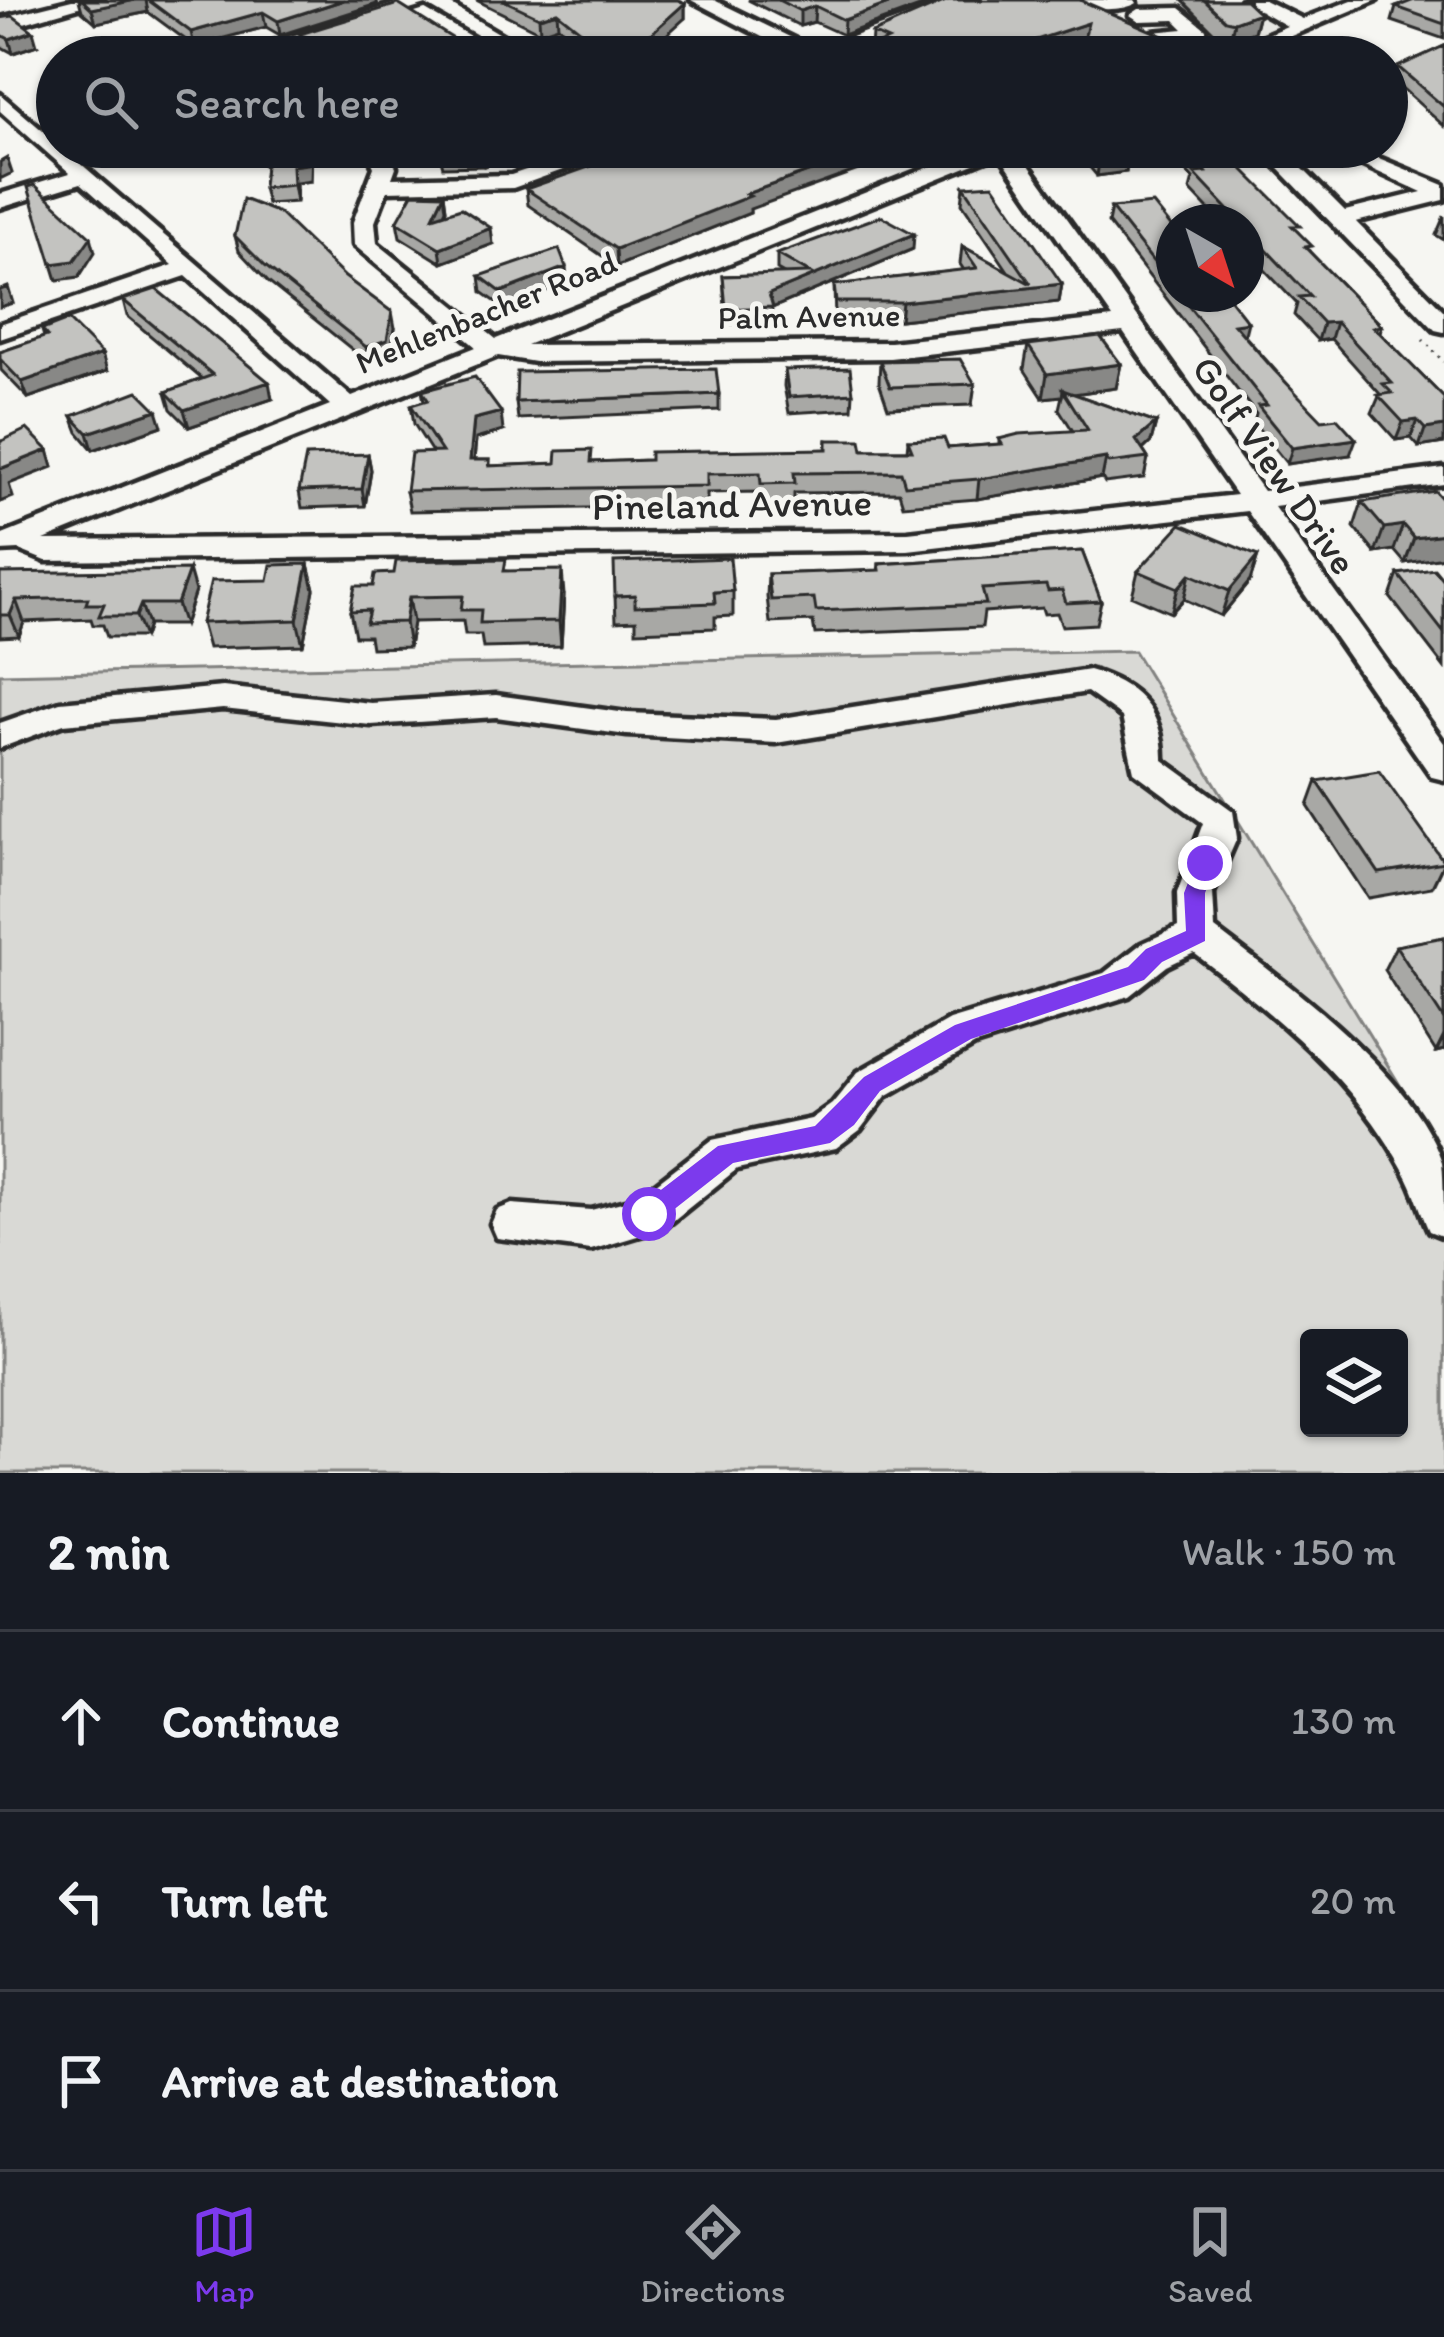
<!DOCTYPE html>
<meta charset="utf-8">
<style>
body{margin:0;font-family:Itim,sans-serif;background:#242831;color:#f1f3f6}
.controls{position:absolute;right:36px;bottom:36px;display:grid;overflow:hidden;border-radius:12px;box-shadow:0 3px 9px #0004}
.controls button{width:108px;height:108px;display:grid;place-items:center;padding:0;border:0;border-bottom:3px solid #363941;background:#171b24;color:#f1f3f6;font:60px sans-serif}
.compass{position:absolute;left:1156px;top:204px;width:108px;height:108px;border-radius:50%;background:#171b24;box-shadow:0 3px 9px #0004;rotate:141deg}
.stop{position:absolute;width:36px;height:36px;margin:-27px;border:9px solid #7c3aed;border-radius:50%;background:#fff}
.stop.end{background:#7c3aed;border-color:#fff;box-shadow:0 3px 12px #0008}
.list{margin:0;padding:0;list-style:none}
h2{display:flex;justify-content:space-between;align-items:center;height:156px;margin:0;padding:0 48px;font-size:51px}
h2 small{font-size:39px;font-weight:400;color:#9ea1a6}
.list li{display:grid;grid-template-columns:78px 1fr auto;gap:36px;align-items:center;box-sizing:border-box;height:180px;padding:0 48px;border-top:3px solid #363941}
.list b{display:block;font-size:45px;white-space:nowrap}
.list em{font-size:39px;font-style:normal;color:#9ea1a6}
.icon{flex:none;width:66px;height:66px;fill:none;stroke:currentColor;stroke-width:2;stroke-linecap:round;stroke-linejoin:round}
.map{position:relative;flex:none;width:1444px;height:1473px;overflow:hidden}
.search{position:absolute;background:#171b24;box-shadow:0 3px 9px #0004;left:36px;right:36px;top:36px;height:132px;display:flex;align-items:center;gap:30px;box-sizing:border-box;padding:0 42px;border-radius:66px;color:#9ea1a6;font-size:45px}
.sheet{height:696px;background:#171b24}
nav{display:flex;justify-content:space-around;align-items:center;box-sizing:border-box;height:168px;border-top:3px solid #363941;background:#171b24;font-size:33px;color:#9ea1a6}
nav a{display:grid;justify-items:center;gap:6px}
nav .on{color:#7c3aed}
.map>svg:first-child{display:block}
.built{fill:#e7e7e3}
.green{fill:#d9d9d5;stroke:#828280;stroke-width:3;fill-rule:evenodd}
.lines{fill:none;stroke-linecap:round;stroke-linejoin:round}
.minor-casing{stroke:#2b2b2b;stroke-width:9}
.path{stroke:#2b2b2b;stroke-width:3;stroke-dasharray:1.5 6;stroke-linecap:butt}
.minor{fill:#f6f6f2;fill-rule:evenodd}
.wall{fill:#a8a8a5;stroke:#2b2b2b;stroke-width:3}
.shaded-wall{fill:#888886;stroke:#2b2b2b;stroke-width:3}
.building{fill:#c3c3c0;stroke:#2b2b2b;stroke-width:3}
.route{fill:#7c3aed}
.labels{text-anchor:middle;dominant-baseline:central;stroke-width:10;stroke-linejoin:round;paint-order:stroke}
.far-street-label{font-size:33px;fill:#2b2b2b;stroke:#f6f6f2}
.street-label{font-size:39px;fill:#2b2b2b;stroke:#f6f6f2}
</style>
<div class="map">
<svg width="1444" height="1473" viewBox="0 0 1444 1473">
<rect width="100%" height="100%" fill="#f6f6f2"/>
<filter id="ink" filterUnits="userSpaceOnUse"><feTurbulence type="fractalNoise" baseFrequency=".00833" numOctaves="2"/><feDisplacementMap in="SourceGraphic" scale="24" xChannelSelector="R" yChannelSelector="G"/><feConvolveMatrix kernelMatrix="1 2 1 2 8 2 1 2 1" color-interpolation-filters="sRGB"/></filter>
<g filter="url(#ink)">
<path class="built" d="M 1133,0 L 1256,0 L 1291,25 L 1209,57 L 1189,57 Z"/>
<path class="green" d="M 1134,651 L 1444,1157 L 1444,1473 L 0,1473 L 0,674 ZM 1309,1338 L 1399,1338 L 1399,1428 L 1309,1428 Z"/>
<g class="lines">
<defs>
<path id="minor" d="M 72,0 L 103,0 L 0,30 L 0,18 Z
M 406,0 L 443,0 L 534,54 L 515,57 L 426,5 L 256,57 L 232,55 Z
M 691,0 L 714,0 L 804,44 L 827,46 L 952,0 L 979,0 L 836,57 L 793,53 Z
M 1064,0 L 1135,0 L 1137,3 C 1121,13 1080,10 1064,0 Z
M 1241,0 L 1264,0 L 1303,19 L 1352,0 L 1377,0 L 1241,57 L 1214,57 L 1287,26 Z
M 1180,8 L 1206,29 L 1206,37 L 1153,40 L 1153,32 L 1184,29 L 1175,20 L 1139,21 L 1130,15 L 1139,9 Z
M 0,94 L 352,397 L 476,347 L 354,245 L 353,222 L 374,167 L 365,147 L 387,147 L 396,167 L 392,178 L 511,175 L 594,147 L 626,147 L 513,188 L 387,191 L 375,222 L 377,243 L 496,339 L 980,147 L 1016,147 L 1263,491 L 1444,468 L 1444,484 L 1274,507 L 1444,743 L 1444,780 L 1432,777 L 1247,511 L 908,550 L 46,561 L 19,550 L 0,551 L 0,536 L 330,405 L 186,276 L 0,339 L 0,324 L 173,265 L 81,183 L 0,208 L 0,194 L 70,173 L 0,111 ZM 999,154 L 1113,318 L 890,342 L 526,345 ZM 1123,332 L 1236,495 L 908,532 L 44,540 L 498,356 L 535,362 L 890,358 Z
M 1258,147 L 1281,147 L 1345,211 L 1422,192 L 1323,147 L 1352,147 L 1444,185 L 1444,200 L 1356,222 L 1444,311 L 1444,332 L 1435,330 Z
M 1089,670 C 1135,683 1164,710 1163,760 L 1233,811 L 1237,838 L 1213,893 L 1215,929 C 1286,983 1413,1074 1442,1162 C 1444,1183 1444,1214 1444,1237 L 1429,1231 C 1420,1211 1415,1190 1404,1171 C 1355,1079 1274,1015 1194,953 L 1167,966 L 1129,996 L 975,1045 L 886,1096 L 860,1130 L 836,1148 L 737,1169 L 664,1228 L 591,1250 L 497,1238 L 491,1224 L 497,1210 L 512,1204 L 591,1210 L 637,1198 L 712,1140 L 811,1119 L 832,1104 L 858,1072 L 949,1020 L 1104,973 L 1141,944 L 1178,927 L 1177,893 L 1203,823 L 1134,772 L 1122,717 L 1087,692 L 776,743 L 627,735 L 496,717 L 371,725 L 223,709 L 64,724 L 0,748 L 0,723 L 60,702 L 223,687 L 371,703 L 496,695 L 627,713 L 776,719 Z"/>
</defs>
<use href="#minor" class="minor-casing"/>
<path class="path" d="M 1423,340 L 1444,362"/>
<use href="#minor" class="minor"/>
</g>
<path class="wall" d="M 79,0 L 377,0 L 377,4 L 280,35 L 266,27 L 194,46 L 148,12 L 96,23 L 82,11 Z
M 476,0 L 678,0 L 685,3 L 685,18 L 587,49 L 558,26 L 540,32 Z
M 748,0 L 939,0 L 843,35 L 814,22 L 800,26 Z
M 1182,0 L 1249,0 L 1248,3 L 1259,13 L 1254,32 L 1230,41 L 1221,39 Z
M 1444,0 L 1444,39 L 1392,21 L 1396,7 Z
M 0,18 L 37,45 L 13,53 L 0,46 Z
M 872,33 L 1166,37 L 1163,53 L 1104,57 L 1081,57 L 1084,39 L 1030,57 L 858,57 L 858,53 L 871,48 Z
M 300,34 L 482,57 L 308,57 L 307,50 L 302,47 Z
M 1444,46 L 1444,126 L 1394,81 L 1398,67 Z
M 240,147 L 312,147 L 311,181 L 296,183 L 296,202 L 267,204 L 263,188 L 265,166 Z
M 435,147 L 520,147 L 520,154 L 484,166 L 443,167 L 438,149 Z
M 1079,147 L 1120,147 L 1126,172 L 1097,176 L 1078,153 Z
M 1186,151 L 1298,232 L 1310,252 L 1382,326 L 1380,333 L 1444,398 L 1444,443 L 1419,447 L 1411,438 L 1396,440 L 1372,413 L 1380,394 L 1331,339 L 1318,341 L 1294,315 L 1297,304 L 1246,250 L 1246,222 L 1220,222 L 1190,190 L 1193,179 L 1183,168 Z
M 964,186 L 1062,284 L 1059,302 L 900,320 L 835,320 L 834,285 L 964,270 L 960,264 L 962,246 L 1008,271 L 962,203 Z
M 526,189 L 750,209 L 750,213 L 617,266 L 528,205 Z
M 444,194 L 446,209 L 444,214 L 493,244 L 442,263 L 400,237 L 397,222 Z
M 1111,208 L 1174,230 L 1174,294 L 1226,294 L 1245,336 L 1350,455 L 1287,464 L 1254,423 L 1256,414 L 1108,223 Z
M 1444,216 L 1444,240 L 1436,235 Z
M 235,236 L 395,328 L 390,356 L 369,363 L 268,282 L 239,251 Z
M 913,249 L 772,308 L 772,323 L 726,324 L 723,276 L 784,274 L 777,270 L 777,254 Z
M 480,276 L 567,283 L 503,307 L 482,292 Z
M 123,300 L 272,399 L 189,427 L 171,409 L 166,392 L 202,379 L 127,316 Z
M 42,330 L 107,371 L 28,398 L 1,370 L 0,352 L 44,337 Z
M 1028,345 L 1121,364 L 1116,388 L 1074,394 L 1156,423 L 1151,442 L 1143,450 L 1148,458 L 1144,478 L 1105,483 L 1102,478 L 977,499 L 903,505 L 899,492 L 794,493 L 794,503 L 761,504 L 759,492 L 707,493 L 707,506 L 410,511 L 406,491 L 432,452 L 414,424 L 411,405 L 424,401 L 422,391 L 503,431 L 476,439 L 474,460 L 490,460 L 490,466 L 650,460 L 826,449 L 827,440 L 863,450 L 907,450 L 908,440 L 948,448 L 999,444 L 999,439 L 1073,431 L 1059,409 L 1062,396 L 1043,398 L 1024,369 Z
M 880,361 L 975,384 L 972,405 L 888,408 L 879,382 Z
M 785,370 L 853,393 L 852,409 L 789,413 L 784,386 Z
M 719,394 L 719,410 L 518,419 L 516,402 Z
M 72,416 L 162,426 L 93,450 L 78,432 Z
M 368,454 L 371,470 L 365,506 L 302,508 L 299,491 Z
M 1444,501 L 1444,557 L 1405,563 L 1394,550 L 1375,553 L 1354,527 L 1362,502 Z
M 1082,551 L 1101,601 L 1096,624 L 1062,626 L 1057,613 L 1044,614 L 1042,608 L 984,612 L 982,627 L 815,634 L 813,621 L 770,623 L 767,597 L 768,574 L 878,571 L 879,564 Z
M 1258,556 L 1250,581 L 1221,616 L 1184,599 L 1171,613 L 1132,596 L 1138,571 Z
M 308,564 L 314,589 L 303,645 L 208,648 L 201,623 L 268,580 Z
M 507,571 L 564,595 L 561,646 L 483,648 L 481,635 L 465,635 L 463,621 L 413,622 L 409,647 L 371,648 L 369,636 L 355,636 L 350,611 L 373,586 Z
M 0,573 L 195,591 L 184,625 L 148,625 L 144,637 L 107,637 L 103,625 L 93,625 L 91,619 L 24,622 L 19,636 L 0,637 Z
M 1398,574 L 1444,581 L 1444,667 L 1390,597 Z
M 733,591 L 733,616 L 715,617 L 715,628 L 636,631 L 636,620 L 616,621 L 615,596 Z
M 1317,781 L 1444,862 L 1432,887 L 1368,898 L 1308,806 Z
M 1444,937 L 1444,1050 L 1436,1052 L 1384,970 L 1396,946 Z"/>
<path class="shaded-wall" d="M 135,0 L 146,0 L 148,12 L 96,23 L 92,9 Z
M 344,0 L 377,0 L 377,4 L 280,35 L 278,21 Z
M 899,0 L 939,0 L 843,35 L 844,20 Z
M 685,3 L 685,18 L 642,57 L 625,57 Z
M 815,6 L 814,22 L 800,26 L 800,11 Z
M 263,12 L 266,27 L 194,46 L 191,32 Z
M 557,12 L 558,26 L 540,32 L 539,17 Z
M 1259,13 L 1254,32 L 1230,41 L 1234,22 Z
M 1088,23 L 1085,39 L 1030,57 L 1011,57 L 1012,48 Z
M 33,31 L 37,45 L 13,53 L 9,39 Z
M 309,147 L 312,147 L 311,181 L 296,183 L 296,202 L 293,185 L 292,166 Z
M 495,147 L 520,147 L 520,154 L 484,166 L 482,151 Z
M 878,147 L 922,147 L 750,209 L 750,213 L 617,266 L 616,249 L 746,194 Z
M 1129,157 L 1126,172 L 1097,176 L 1099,161 Z
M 7,158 L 12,173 L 0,179 L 0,183 L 0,162 Z
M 444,194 L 446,209 L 435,233 L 433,217 Z
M 491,228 L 493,244 L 442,263 L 440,248 Z
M 914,234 L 913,249 L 772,308 L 769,294 Z
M 91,237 L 95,252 L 79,277 L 57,280 L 52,264 Z
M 566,267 L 567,283 L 503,307 L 501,292 Z
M 1062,284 L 1059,302 L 900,320 L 902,302 Z
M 8,287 L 13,303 L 0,307 L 0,290 Z
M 392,312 L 395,328 L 390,356 L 369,363 L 366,347 Z
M 1248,322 L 1244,338 L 1234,324 Z
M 1336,322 L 1331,339 L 1318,341 L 1323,323 Z
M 102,354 L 107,371 L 28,398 L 22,382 Z
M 1121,364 L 1116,388 L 1066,395 L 1063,390 L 1062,396 L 1043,398 L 1047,374 Z
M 269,382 L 272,399 L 189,427 L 184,410 Z
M 157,410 L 162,426 L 93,450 L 88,433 Z
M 501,412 L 503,431 L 476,439 L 472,480 L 470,460 L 474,419 Z
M 1417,420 L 1411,438 L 1396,440 L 1403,422 Z
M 1156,423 L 1151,442 L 1132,459 L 1136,440 Z
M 1444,426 L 1444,443 L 1419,447 L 1425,429 Z
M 1356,439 L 1350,455 L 1287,464 L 1292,448 Z
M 48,450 L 53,467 L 9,484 L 13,497 L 0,502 L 0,469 Z
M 368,454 L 371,470 L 365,506 L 362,489 Z
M 1106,458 L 1102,478 L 977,499 L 979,479 Z
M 1403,525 L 1394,550 L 1375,553 L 1384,528 Z
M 1444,534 L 1444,557 L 1405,563 L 1414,538 Z
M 1258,556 L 1250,581 L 1221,616 L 1229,591 Z
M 308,564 L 314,589 L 303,645 L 297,620 Z
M 189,570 L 195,591 L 184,625 L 177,604 Z
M 562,570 L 564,595 L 561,646 L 559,621 Z
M 1190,574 L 1184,599 L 1171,613 L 1178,588 Z
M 409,597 L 413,622 L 409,647 L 405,622 Z
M 16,600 L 24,622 L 19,636 L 10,615 Z
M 141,604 L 148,625 L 144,637 L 136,616 Z
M 1444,1036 L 1444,1050 L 1436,1052 Z"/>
<path class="building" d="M 82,0 L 135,0 L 92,9 Z
M 148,0 L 344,0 L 278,21 L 263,12 L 191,32 Z
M 503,0 L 678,0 L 685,3 L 625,57 L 557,57 L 600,46 L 557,12 L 539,17 Z
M 778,0 L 899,0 L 844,20 L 815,6 L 800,11 Z
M 948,0 L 1080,0 L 1166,37 L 1083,43 L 1088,23 L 1012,48 L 957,43 L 988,57 L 929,57 L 912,49 L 904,57 L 868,57 L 858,53 L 888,40 L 872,33 Z
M 1204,0 L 1245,0 L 1259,13 L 1234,22 L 1225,20 Z
M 1414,0 L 1444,0 L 1444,24 L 1396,7 Z
M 398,4 L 482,57 L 319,57 L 307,48 L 319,44 L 300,34 Z
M 13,16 L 33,31 L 9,39 L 0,34 L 0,18 Z
M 755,39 L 782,53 L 770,57 L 708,57 Z
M 1444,46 L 1444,107 L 1398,67 Z
M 197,50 L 207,57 L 171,57 Z
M 259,147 L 309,147 L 308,164 L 292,166 L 293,185 L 263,188 L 266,153 Z
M 440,147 L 495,147 L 482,151 L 441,152 Z
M 645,147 L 878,147 L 746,194 L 750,196 L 616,249 L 526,189 Z
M 1088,147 L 1120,147 L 1129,157 L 1099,161 Z
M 1221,147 L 1300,226 L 1292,226 L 1312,246 L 1305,247 L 1382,326 L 1374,327 L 1444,398 L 1444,426 L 1425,429 L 1417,420 L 1403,422 L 1378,395 L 1392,393 L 1383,384 L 1392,383 L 1336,322 L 1323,323 L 1299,297 L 1310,296 L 1246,228 L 1246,222 L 1240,222 L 1194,173 L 1206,172 L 1186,151 Z
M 993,184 L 1062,284 L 902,302 L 836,302 L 834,285 L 977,268 L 962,246 L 1031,284 L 964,186 Z
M 35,185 L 91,237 L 74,261 L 52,264 L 28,187 Z
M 413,193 L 444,194 L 433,217 L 461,208 L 491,228 L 440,248 L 397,222 Z
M 243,199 L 279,213 L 345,277 L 392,312 L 387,340 L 366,347 L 265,266 L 235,236 Z
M 1153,204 L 1174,230 L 1174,288 L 1111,208 Z
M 881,216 L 914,234 L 769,294 L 773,307 L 726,309 L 723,276 L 810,273 L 777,254 Z
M 559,249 L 566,267 L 501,292 L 480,276 Z
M 156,289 L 269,382 L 184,410 L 166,392 L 213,375 L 123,300 Z
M 1179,294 L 1226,294 L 1248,322 L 1234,324 L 1274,370 L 1322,420 L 1337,418 L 1356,439 L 1292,448 L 1258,406 L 1267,405 Z
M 68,320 L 102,354 L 22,382 L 0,359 L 0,352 L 47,336 L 42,330 Z
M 1100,336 L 1121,364 L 1047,374 L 1028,345 Z
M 960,359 L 975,384 L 890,387 L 880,361 Z
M 850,368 L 853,393 L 789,397 L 785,370 Z
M 716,369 L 719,394 L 516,402 L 517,372 Z
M 475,377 L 501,412 L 474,419 L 470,460 L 490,460 L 489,466 L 556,463 L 557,451 L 592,450 L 591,462 L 650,460 L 650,452 L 827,449 L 827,440 L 861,440 L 863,450 L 912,450 L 908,440 L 944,438 L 948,448 L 1002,444 L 999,439 L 1019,434 L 1088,430 L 1063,390 L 1156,423 L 1136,440 L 1148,458 L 1109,463 L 1106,458 L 979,479 L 905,485 L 901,472 L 794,473 L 795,483 L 761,484 L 760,473 L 707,474 L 707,486 L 406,491 L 411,453 L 442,452 L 411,405 L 428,400 L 422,391 Z
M 138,391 L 157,410 L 88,433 L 72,416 Z
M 27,429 L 48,450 L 0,469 L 0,442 Z
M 368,454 L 362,489 L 299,491 L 306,456 Z
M 1435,491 L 1444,501 L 1444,534 L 1414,538 L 1403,525 L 1384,528 L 1362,502 Z
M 1181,524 L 1258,556 L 1229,591 L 1190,574 L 1178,588 L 1138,571 Z
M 1082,551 L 1101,601 L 1066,603 L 1062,590 L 1048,591 L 1046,585 L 982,589 L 986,604 L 816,611 L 814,598 L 771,600 L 768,574 L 880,570 L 879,564 Z
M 730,558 L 733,591 L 714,592 L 715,603 L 635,606 L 635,595 L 615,596 L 614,562 Z
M 506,559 L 504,571 L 562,570 L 559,621 L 480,623 L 481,610 L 461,610 L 463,596 L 409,597 L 405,622 L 366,623 L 369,610 L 350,611 L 355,586 L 373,586 L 375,574 L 394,573 L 396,561 Z
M 308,564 L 297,620 L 201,623 L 211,581 L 268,580 L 271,565 Z
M 1434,569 L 1444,581 L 1444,633 L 1398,574 Z
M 189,570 L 177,604 L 141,604 L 136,616 L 99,616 L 104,604 L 86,604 L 88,598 L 16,600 L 10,615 L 0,615 L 0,573 Z
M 1379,771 L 1444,862 L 1379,873 L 1317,781 Z
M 1444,937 L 1444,1020 L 1396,946 Z"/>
</g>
<path class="route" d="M 1205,855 L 1216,863 L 1205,893 L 1205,941 L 1162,962 L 1144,980 L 971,1039 L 880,1091 L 854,1125 L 830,1143 L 733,1163 L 658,1222 L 640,1222 L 640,1206 L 718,1146 L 815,1126 L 864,1077 L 955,1025 L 1128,967 L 1146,949 L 1186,931 L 1184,893 L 1198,857 Z"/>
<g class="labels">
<g class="far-street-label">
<text transform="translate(486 312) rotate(-22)">Mehlenbacher Road</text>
<text transform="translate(809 316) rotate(-1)">Palm Avenue</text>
</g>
<g class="street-label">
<text transform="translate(1275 465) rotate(55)">Golf View Drive</text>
<text transform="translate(732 504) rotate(-1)">Pineland Avenue</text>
</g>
</g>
</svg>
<div class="controls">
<button><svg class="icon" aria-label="layers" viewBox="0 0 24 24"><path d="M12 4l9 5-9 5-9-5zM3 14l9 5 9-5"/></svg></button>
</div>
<svg class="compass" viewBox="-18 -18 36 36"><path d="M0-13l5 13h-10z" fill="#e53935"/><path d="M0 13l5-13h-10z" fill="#9ea1a6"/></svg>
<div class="stop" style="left:649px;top:1214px"></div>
<div class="stop end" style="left:1205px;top:863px"></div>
<div class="search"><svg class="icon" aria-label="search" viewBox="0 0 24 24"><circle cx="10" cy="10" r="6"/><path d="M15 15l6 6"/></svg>Search here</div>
</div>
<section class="sheet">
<h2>2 min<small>Walk · 150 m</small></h2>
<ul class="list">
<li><svg class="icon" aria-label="ahead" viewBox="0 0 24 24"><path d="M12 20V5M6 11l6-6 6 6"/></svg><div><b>Continue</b></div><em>130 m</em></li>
<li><svg class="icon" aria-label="left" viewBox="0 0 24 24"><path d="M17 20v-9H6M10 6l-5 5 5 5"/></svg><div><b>Turn left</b></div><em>20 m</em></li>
<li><svg class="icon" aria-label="arrive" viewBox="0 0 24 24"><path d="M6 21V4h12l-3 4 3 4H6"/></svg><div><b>Arrive at destination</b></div></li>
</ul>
</section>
<nav>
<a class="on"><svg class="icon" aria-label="map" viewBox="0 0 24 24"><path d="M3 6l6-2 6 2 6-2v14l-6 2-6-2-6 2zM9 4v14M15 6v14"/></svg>Map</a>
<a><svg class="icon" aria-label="directions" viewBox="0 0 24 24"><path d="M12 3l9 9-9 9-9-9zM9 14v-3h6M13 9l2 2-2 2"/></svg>Directions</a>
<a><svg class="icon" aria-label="saved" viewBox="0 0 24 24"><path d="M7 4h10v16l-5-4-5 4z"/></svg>Saved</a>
</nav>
